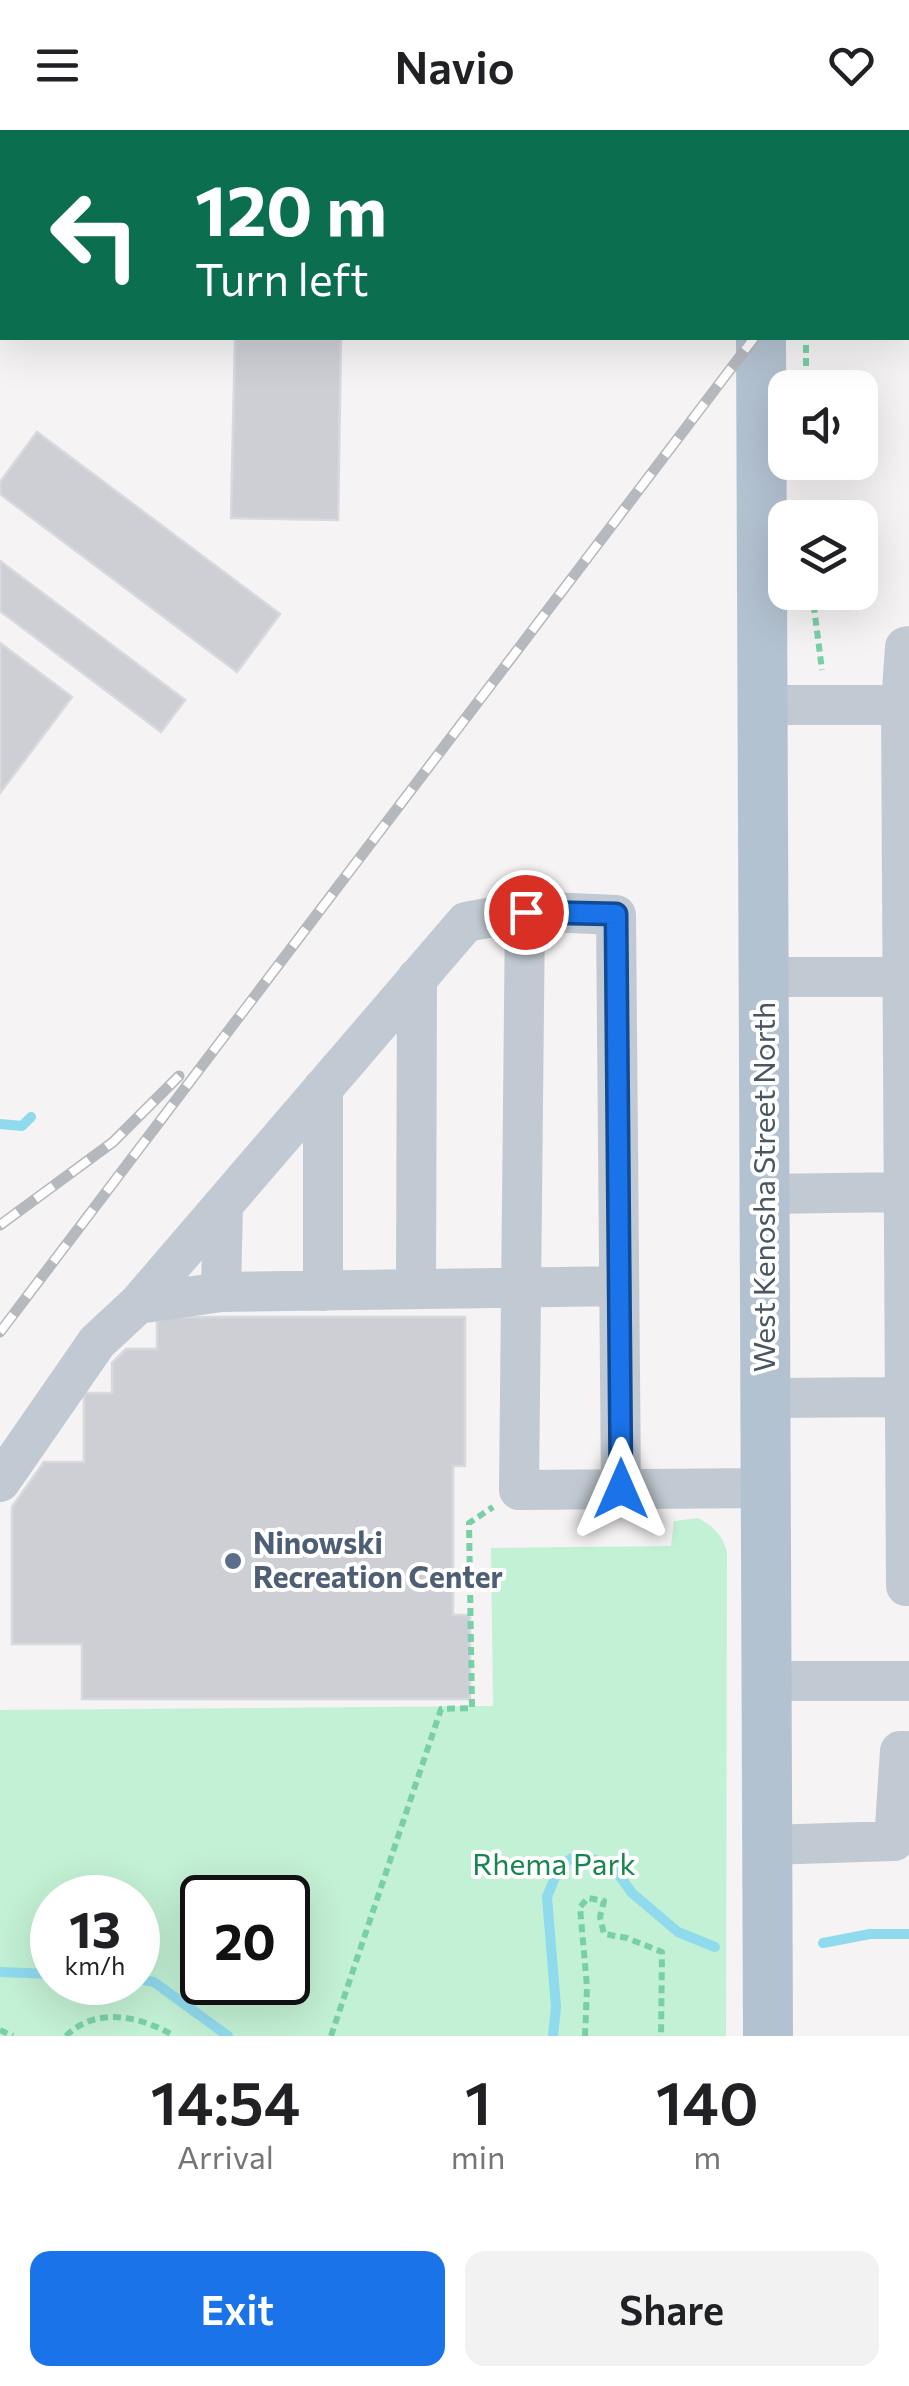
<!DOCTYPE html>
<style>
body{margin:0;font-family:Commissioner,sans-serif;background:#f2f2f2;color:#202124;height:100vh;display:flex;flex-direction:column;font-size:38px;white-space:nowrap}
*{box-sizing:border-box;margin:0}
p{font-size:32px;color:#757577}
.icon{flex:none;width:55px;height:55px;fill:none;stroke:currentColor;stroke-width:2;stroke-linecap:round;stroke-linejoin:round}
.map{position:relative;height:1906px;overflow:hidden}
.details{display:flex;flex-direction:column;background:#fff;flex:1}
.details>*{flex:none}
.banner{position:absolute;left:0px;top:0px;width:910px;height:210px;box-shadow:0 10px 40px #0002;background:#0b6e4f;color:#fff;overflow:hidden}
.controls{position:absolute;left:768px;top:240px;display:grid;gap:20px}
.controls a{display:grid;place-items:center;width:110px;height:110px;border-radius:20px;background:#fff;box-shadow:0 10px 40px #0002;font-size:50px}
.speed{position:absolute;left:30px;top:1745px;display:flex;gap:20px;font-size:50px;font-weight:700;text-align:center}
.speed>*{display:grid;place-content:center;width:130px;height:130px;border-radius:50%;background:#fff;box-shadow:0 10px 40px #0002;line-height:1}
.speed small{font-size:25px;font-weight:400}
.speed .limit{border:5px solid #111;border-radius:15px;background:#fff;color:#111}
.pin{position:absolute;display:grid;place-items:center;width:85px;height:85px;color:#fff;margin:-42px;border:5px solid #fff;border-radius:50%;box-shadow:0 2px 10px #0007}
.me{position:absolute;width:110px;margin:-55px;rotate:0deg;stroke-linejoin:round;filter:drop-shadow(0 0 8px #0008)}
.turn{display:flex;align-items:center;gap:35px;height:210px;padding:0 30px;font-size:45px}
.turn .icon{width:130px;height:130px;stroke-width:2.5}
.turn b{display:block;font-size:70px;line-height:85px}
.eta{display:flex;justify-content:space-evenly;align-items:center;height:170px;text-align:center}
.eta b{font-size:60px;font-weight:600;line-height:70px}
.primary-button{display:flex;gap:20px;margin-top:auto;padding:20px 30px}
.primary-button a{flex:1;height:115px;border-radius:20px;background:#1a73e8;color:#fff;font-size:40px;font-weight:600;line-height:115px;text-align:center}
.primary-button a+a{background:#f2f2f2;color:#202124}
header{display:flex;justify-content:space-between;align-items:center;height:130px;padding:0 30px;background:#fff;font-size:45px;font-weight:600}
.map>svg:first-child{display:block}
.green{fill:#c3f1d5;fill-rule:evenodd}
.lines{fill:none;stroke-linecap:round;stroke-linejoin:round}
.stream{stroke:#90daee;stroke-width:10}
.building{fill:#cdcfd5;stroke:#d7d9de;stroke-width:2.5}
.path{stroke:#7ad0a6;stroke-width:6;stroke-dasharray:8 5;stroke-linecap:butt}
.minor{stroke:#c1cad2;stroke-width:40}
.major{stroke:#b3c2d1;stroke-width:50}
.rail-casing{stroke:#b5b8bd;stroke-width:11}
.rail{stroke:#fff;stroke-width:8;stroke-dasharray:22;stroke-linecap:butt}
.route-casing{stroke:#114b97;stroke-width:25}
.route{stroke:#1a73e8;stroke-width:18}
.service-dot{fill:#5c6f8a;stroke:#fff;stroke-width:4}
.labels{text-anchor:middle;stroke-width:8;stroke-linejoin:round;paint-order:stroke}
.street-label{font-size:30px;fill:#4a5661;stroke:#fff}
.service-label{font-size:30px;font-weight:bold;fill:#4e5e75;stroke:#fff;text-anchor:start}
.park-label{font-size:30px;fill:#17864f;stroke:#fff}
</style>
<header><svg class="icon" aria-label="menu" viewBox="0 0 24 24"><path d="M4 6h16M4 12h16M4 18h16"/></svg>Navio<svg class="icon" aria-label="heart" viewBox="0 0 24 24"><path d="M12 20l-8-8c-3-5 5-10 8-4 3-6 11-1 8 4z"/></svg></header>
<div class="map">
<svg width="909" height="1906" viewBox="0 0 909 1906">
<rect width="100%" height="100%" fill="#f5f3f3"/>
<path class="green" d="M698,1388C714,1397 722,1404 727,1422L726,1906H0V1580L493,1576L491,1418L671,1416L674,1391ZM52,1768H138V1852H52ZM202,1768H288V1852H202Z"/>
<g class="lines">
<path class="stream" d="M0,994L22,996L31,987
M823,1813L870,1804H909
M0,1842L52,1844
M138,1849L154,1852L228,1906
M553,1906L556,1877L547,1767L560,1735L576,1726L595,1730L616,1741L632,1763L678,1802L715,1817"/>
</g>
<path class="building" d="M235,208H341L338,390L231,388Z
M37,302L280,484L237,542L0,364V352Z
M0,431L185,570L161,602L0,481Z
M0,513L72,567L0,663Z
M157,1187H465V1336H453V1485H470V1569H82V1514H12V1377L44,1332H84V1263H112V1233L126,1219H157Z"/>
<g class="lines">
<path class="path" d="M804,0V2
M806,236V208
M812,462L822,540
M0,1900L13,1906
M66,1906C96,1876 141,1886 174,1906
M331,1906L441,1579L472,1578L469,1393L493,1377
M585,1906L587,1857L580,1777L588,1768L604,1771L600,1787L604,1804L627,1808L662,1822L661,1906"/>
<path class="minor" d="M909,516L905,517L901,575L906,1456H909
M763,575H909
M525,781L519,1360L766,1358
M764,847H903
M323,958V1161
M765,1064L905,1062
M416,1159L417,848
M221,1162L223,1075L466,792L525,781L616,785L621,1359
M138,1174L223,1075
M765,1268L909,1267
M0,1352L97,1212L138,1174L221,1162L619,1156
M766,1551H909
M767,1715L894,1711L900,1621H909"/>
<path class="major" d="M759,0V2
M761,208L768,1906"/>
<g class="rail-casing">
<path id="rail" d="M908,6L909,4
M0,1095L113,1012L179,946
M0,1202L754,208"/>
</g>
<use href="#rail" class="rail"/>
</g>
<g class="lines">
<g class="route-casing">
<path id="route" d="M526,782L616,784L621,1359"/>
</g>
<use href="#route" class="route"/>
</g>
<circle class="service-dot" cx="233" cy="1431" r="10"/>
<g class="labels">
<g class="street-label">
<text transform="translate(765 1057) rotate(-90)" y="10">West Kenosha Street North</text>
</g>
<g class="service-label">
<text x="253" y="1424">Ninowski<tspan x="253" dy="34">Recreation Center</tspan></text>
</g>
<g class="park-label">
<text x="554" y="1745">Rhema Park</text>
</g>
</g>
</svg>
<div class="controls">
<a><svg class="icon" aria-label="sound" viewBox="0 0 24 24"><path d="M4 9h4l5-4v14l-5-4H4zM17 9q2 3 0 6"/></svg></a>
<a><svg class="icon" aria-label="layers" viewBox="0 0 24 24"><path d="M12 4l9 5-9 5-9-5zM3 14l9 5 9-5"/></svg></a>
</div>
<div class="speed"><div>13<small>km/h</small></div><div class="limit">20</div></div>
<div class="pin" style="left:526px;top:782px;background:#d93025"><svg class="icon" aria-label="arrive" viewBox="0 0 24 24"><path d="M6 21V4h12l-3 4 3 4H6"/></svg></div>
<svg class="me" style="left:621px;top:1359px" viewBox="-20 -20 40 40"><path d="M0-17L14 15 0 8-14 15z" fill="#1a73e8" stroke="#fff" stroke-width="4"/></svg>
<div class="banner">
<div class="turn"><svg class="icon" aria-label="left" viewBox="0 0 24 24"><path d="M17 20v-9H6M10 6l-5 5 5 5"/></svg><div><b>120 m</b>Turn left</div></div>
</div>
</div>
<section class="details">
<div class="eta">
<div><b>14:54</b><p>Arrival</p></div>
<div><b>1</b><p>min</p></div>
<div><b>140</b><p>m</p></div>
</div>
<div class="primary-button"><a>Exit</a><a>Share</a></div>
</section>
